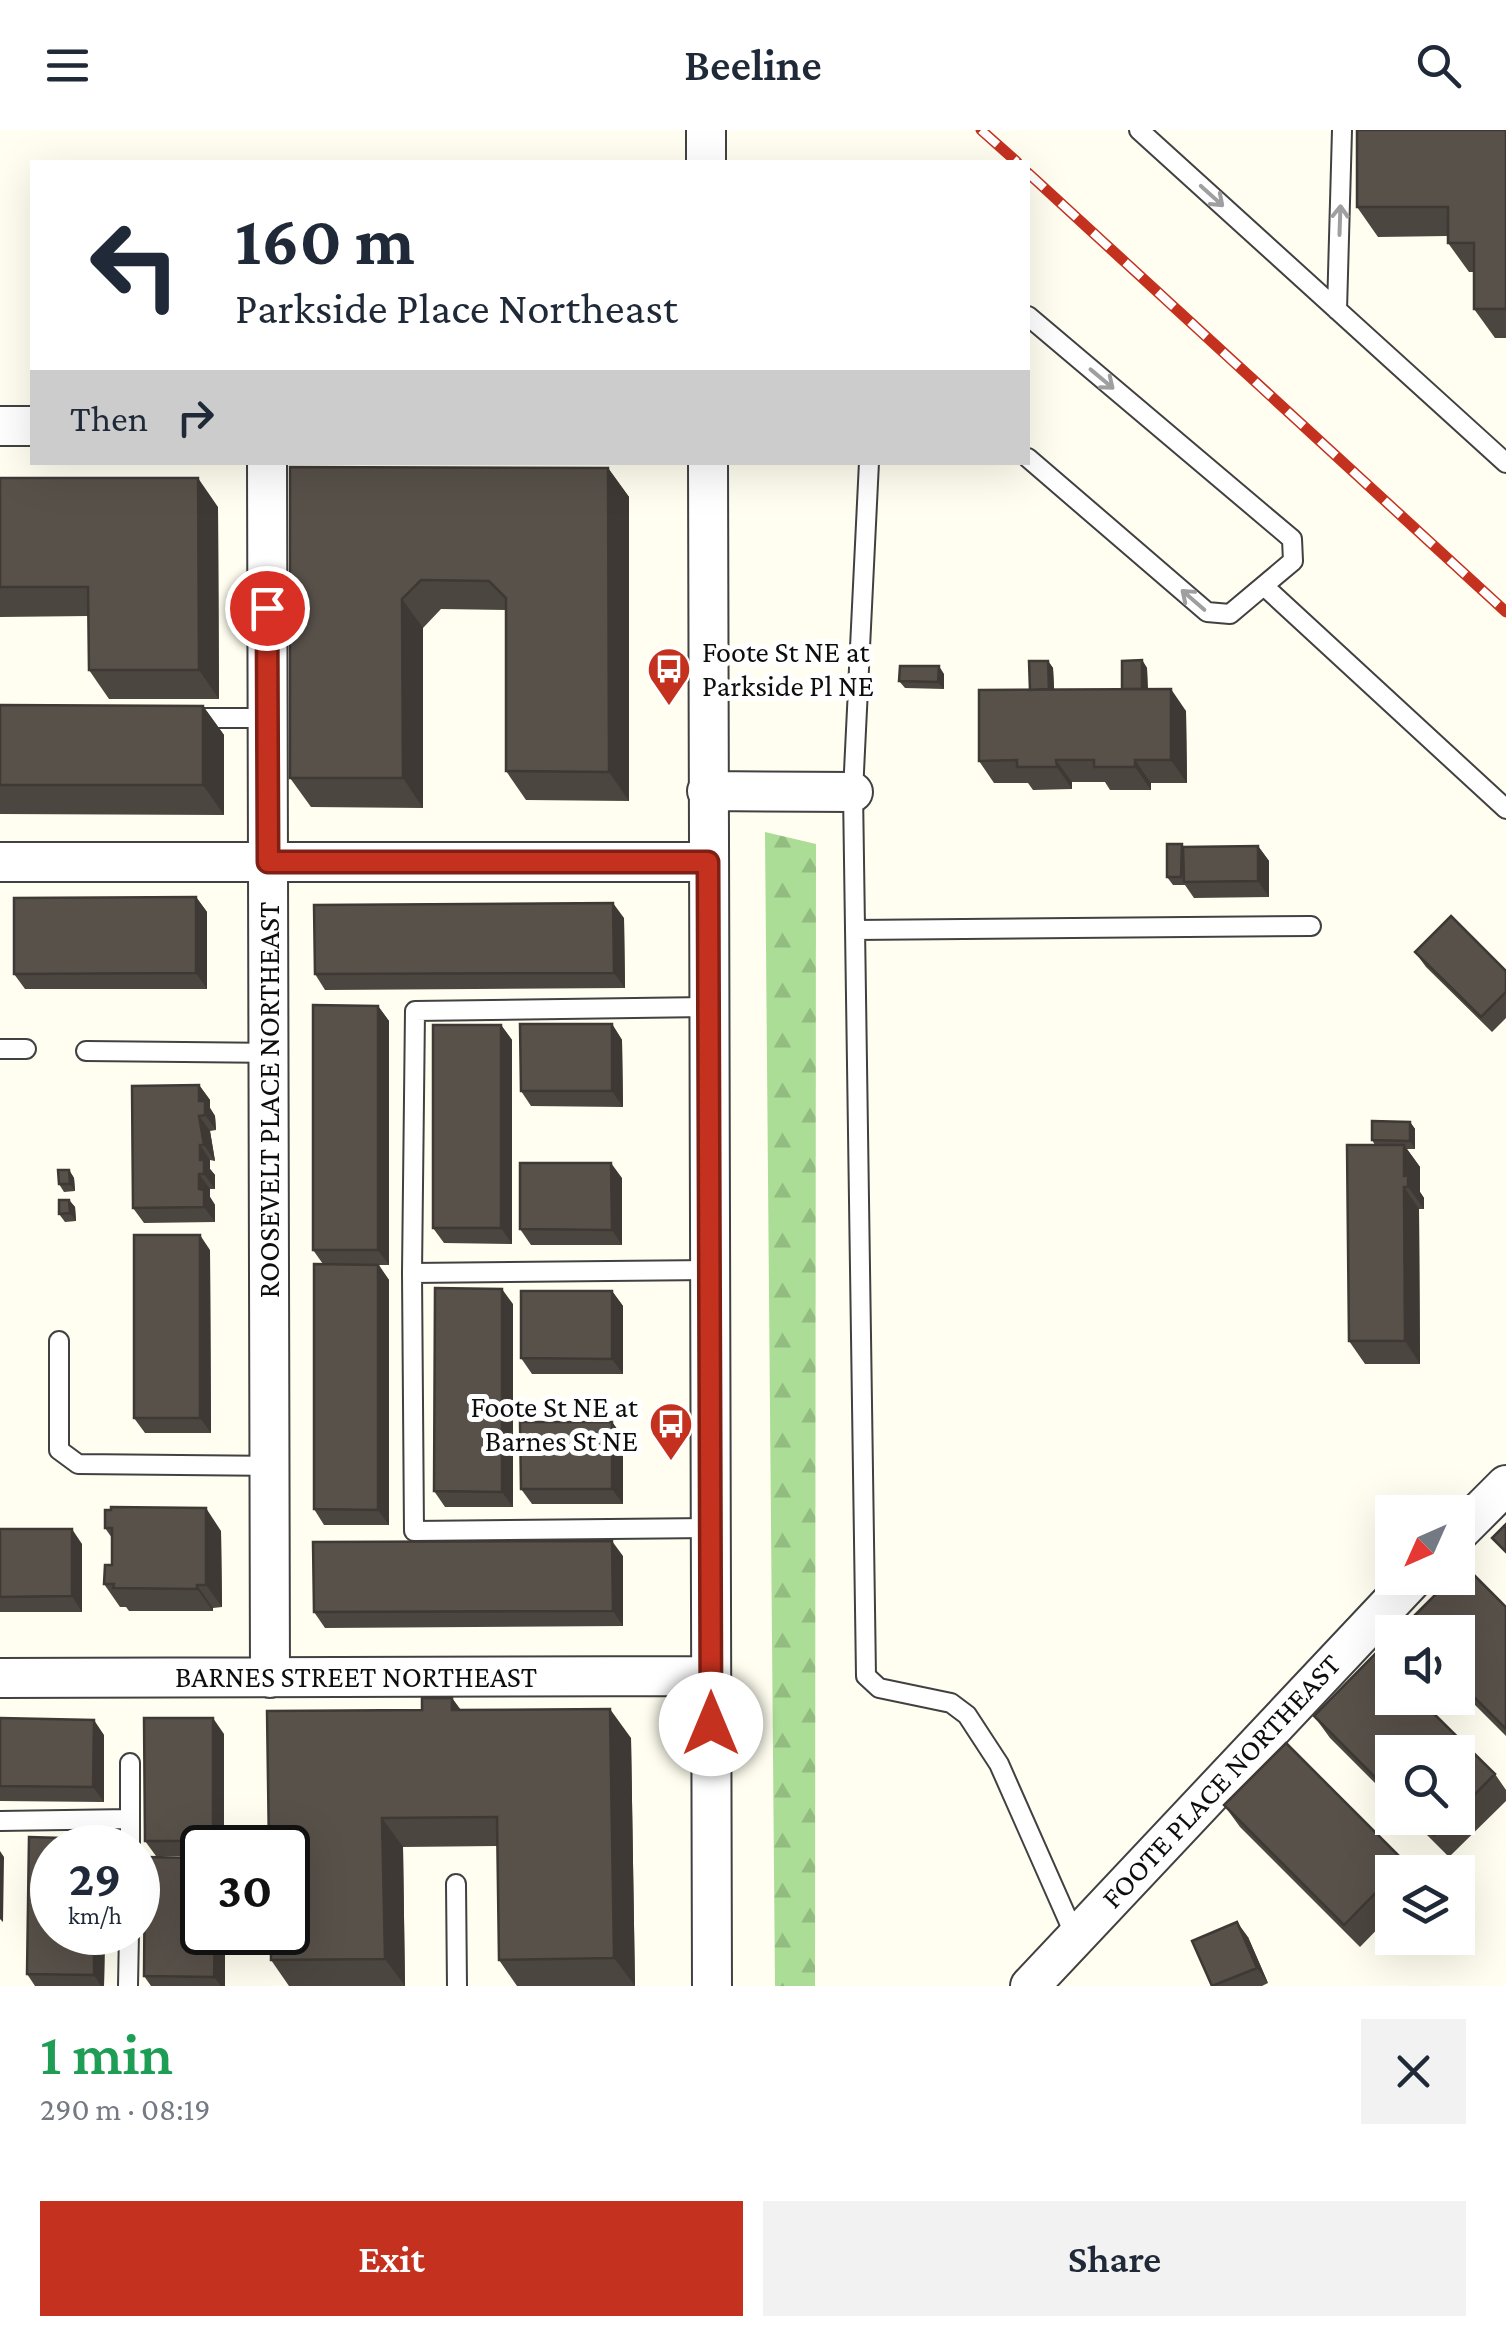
<!DOCTYPE html>
<meta charset="utf-8">
<style>
body{margin:0;font-family:"Crimson Pro",serif;background:#f2f2f3;color:#1f2937;height:100vh;display:flex;flex-direction:column;font-size:38px;white-space:nowrap}
*{box-sizing:border-box;margin:0}
p{font-size:32px;color:#747a83}
.icon{flex:none;width:55px;height:55px;fill:none;stroke:currentColor;stroke-width:2;stroke-linecap:round;stroke-linejoin:round}
.map{position:relative;height:1856px;overflow:hidden}
.sheet{display:flex;flex-direction:column;background:#fff;flex:1}
.sheet>*{flex:none}
.banner{position:absolute;left:30px;top:30px;width:1000px;height:305px;border-radius:0px;box-shadow:0 10px 40px #0002;background:#fff;color:#1f2937;overflow:hidden}
.needle{width:65px;rotate:225deg}
.controls{position:absolute;left:1375px;top:1365px;display:grid;gap:20px}
.controls a{display:grid;place-items:center;width:100px;height:100px;border-radius:0px;background:#fff;box-shadow:0 10px 40px #0002;font-size:50px}
.speed{position:absolute;left:30px;top:1695px;display:flex;gap:20px;font-size:50px;font-weight:700;text-align:center}
.speed>*{display:grid;place-content:center;width:130px;height:130px;border-radius:50%;background:#fff;box-shadow:0 10px 40px #0002;line-height:1}
.speed small{font-size:25px;font-weight:400}
.speed .limit{border:5px solid #111;border-radius:15px;background:#fff;color:#111}
.pin{position:absolute;display:grid;place-items:center;width:85px;height:85px;color:#fff;margin:-42px;border:5px solid #fff;border-radius:50%;box-shadow:0 2px 10px #0007}
.me{position:absolute;width:110px;margin:-55px;rotate:0deg;stroke-linejoin:round;filter:drop-shadow(0 0 8px #0008)}
.turn{display:flex;align-items:center;gap:35px;height:210px;padding:0 40px;font-size:45px}
.turn .icon{width:130px;height:130px;stroke-width:2.5}
.turn b{display:block;font-size:70px;line-height:85px}
.then{display:flex;align-items:center;height:95px;padding:0 40px;background:#0003;gap:20px;font-size:38px}
.round{display:grid;place-items:center;flex:none;width:105px;height:105px;border-radius:0px;background:#f2f2f3}
.overview{display:flex;align-items:center;justify-content:space-between;height:170px;padding:0 40px}
h1{font-size:60px;font-weight:600;line-height:75px;color:#1e9e55}
.button{display:flex;gap:20px;margin-top:auto;padding:20px 40px}
.button a{flex:1;height:115px;border-radius:0px;background:#c5311f;color:#fff;font-size:40px;font-weight:600;line-height:115px;text-align:center}
.button a+a{background:#f2f2f3;color:#1f2937}
header{display:flex;justify-content:space-between;align-items:center;height:130px;padding:0 40px;background:#fff;font-size:45px;font-weight:600}
.map>svg:first-child{display:block}
.forest{fill:url(#forest-firs)}
.lines{fill:none;stroke-linecap:round;stroke-linejoin:round}
.lane-casing{stroke:#414141;stroke-width:22}
.street-casing{stroke:#414141;stroke-width:42}
.lane{stroke:#fff;stroke-width:18}
.street{stroke:#fff;stroke-width:38}
.rail-casing{stroke:#c5311f;stroke-width:11}
.rail{stroke:#fff;stroke-width:8;stroke-dasharray:22;stroke-linecap:butt}
.wall{fill:#4c4640}
.shaded-wall{fill:#3e3934}
.building{fill:#58514a;stroke:#3e3934;stroke-width:2.5}
.oneway{stroke:#9f9f9f}
.route-casing{stroke:#802014;stroke-width:25}
.route{stroke:#c5311f;stroke-width:18}
.labels{text-anchor:middle;stroke-width:10;stroke-linejoin:round;paint-order:stroke}
.poi-label{font-size:30px;fill:#0e0e0e;stroke:#fff;text-anchor:start}
.street-label{font-size:30px;fill:#0e0e0e;stroke:#fff}
</style>
<header><svg class="icon" aria-label="menu" viewBox="0 0 24 24"><path d="M4 6h16M4 12h16M4 18h16"/></svg>Beeline<svg class="icon" aria-label="search" viewBox="0 0 24 24"><circle cx="10" cy="10" r="6"/><path d="M15 15l6 6"/></svg></header>
<div class="map">
<svg width="1506" height="1856" viewBox="0 0 1506 1856">
<defs>
<pattern id="forest-firs" width="22" height="20" patternUnits="userSpaceOnUse" patternTransform="scale(2.5)"><rect width="22" height="20" fill="#abdd96"/><path d="M5 1l3.5 6h-7zM16 11l3.5 6h-7z" fill="#92bc80"/></pattern>
</defs>
<rect width="100%" height="100%" fill="#fffef0"/>
<path class="forest" d="M765,702L816,714L815,1856H775Z"/>
<g class="lines">
<g class="lane-casing">
<path id="lane" d="M1139,0L1506,333
M1337,180L1342,0
M1028,186L1292,409L1293,431L1230,484L1207,482L1028,328
M869,332L853,662L866,1546L879,1558L951,1573L967,1585L999,1634L1076,1808
M1264,456L1506,679
M188,588H268
M855,800L1311,796
M707,877L415,881L412,1143L709,1140
M0,919H26
M86,921L269,923
M412,1143L414,1401L710,1398
M59,1211V1320L78,1334L270,1336
M0,1691L130,1689
M130,1718V1633
M456,1754L457,1856
M128,1856L129,1802"/>
</g>
<g class="street-casing">
<path id="street" d="M706,0V32
M0,296H32
M267,332L270,1548
M708,332L712,1856
M707,661L853,662
M0,732H708
M1458,1403L1506,1355
M0,1548L711,1546
M1030,1856L1414,1448"/>
</g>
<use href="#lane" class="lane"/>
<use href="#street" class="street"/>
<g class="rail-casing">
<path id="rail" d="M981,0L1017,32
M1028,43L1506,482"/>
</g>
<use href="#rail" class="rail"/>
</g>
<path class="wall" d="M1506,0V208H1495L1474,179V142H1469L1448,113V106L1378,107L1357,77Z
M290,337L608,338L629,367V671L526,670L506,641V480L441,479L423,498V678L311,677L290,648Z
M0,348L218,377L219,569H109L89,540V486L0,487Z
M1142,530L1147,538L1148,559L1186,581L1187,653H1151V660H1110L1105,652H1072V659L1033,660L1028,653H994L979,631L1030,560L1048,531L1053,538L1054,559H1122Z
M944,544V559L905,558L899,551Z
M0,575L203,576L224,605V685L0,684Z
M1182,714L1184,717L1258,716L1269,731V767L1194,768L1185,755H1173L1167,747Z
M196,767L207,782V859H25L14,844Z
M624,788L625,858L325,860L315,844Z
M1415,822L1506,841V888L1492,902L1426,837Z
M378,876L389,891V1135H379L389,1150V1395H324L314,1379L323,1134L313,1120Z
M612,894L622,910L623,977L531,976L521,961Z
M501,895L512,910V1114L444,1113L433,1098Z
M199,955L210,970V978L215,986L216,1000L210,1001L215,1031L210,1030V1039L215,1045V1059H210V1067L215,1075V1092L144,1093L133,1078Z
M1410,992L1415,999V1019H1407L1420,1037V1062L1424,1068V1079H1419L1420,1234H1365L1349,1211L1375,1015L1372,1010Z
M69,1040L74,1048L75,1061L64,1062L59,1054Z
M622,1048V1115H531L520,1099Z
M69,1070L75,1077L76,1091L65,1092L59,1084Z
M210,1120L211,1303H145L134,1288Z
M612,1161L623,1176V1244H532L521,1228Z
M513,1174V1377H445L434,1361Z
M612,1292L623,1307V1374H532L521,1359Z
M105,1398L221,1401L222,1477L213,1478V1481H129L126,1477H120L104,1454L112,1435V1408Z
M0,1399L82,1414V1482H0Z
M623,1426V1496L325,1498L314,1482Z
M1506,1477V1606L1458,1558V1502H1407L1403,1497Z
M1375,1524L1392,1542V1568H1418L1495,1644L1506,1660V1671L1449,1727L1410,1688H1458V1622H1392V1670L1330,1608L1314,1586Z
M452,1568L461,1580L631,1608L635,1856H517L499,1830L497,1716L403,1717L405,1856H289L271,1830L422,1580Z
M0,1588L104,1605V1672L0,1671Z
M224,1604V1718H202V1726H156L145,1711Z
M1224,1675L1406,1733L1412,1742H1392V1784L1360,1817L1240,1697Z
M202,1728L225,1856H151L144,1846Z
M52,1802H105L104,1856H35L27,1844Z
M1248,1807L1268,1853L1262,1856H1212Z"/>
<path class="shaded-wall" d="M608,338L629,367V671L609,642Z
M198,348L218,377L219,569L199,540Z
M402,469L423,498V678L403,648Z
M1142,530L1147,538L1148,575L1142,567Z
M1048,531L1053,538L1055,575L1049,567Z
M939,536L944,544V559L938,552Z
M1171,559L1186,581L1187,653L1171,630Z
M203,576L224,605V685L203,655Z
M1056,630L1072,652V659L1057,637Z
M1135,630L1151,653V660L1135,637Z
M1258,716L1269,731V767L1258,751Z
M196,767L207,782V859L196,843Z
M613,773L624,788L625,858L614,843Z
M378,876L389,891V1135L378,1120Z
M612,894L622,910L623,977L612,961Z
M501,895L512,910V1114L501,1098Z
M199,955L210,970V978L215,986L216,1000L205,985L199,971Z
M199,986L210,1001L215,1031L204,1015Z
M1410,992L1415,999V1019L1410,1011Z
M200,1015L210,1030V1039L215,1045V1059L204,1044L200,1030Z
M1404,1015L1420,1037V1062L1424,1068V1079L1408,1057L1404,1046Z
M611,1033L622,1048V1115L612,1100Z
M69,1040L74,1048L75,1061L70,1054Z
M199,1044L210,1059V1067L215,1075V1092L204,1077L199,1059Z
M1404,1057L1419,1079L1420,1234L1405,1211Z
M69,1070L75,1077L76,1091L70,1083Z
M200,1105L210,1120L211,1303L200,1288Z
M378,1135L389,1150V1395L378,1380Z
M502,1159L513,1174V1377L502,1362Z
M612,1161L623,1176V1244L612,1229Z
M612,1292L623,1307V1374L612,1359Z
M206,1378L221,1401L222,1477L206,1455Z
M72,1399L82,1414V1482L72,1466Z
M612,1411L623,1426V1496L613,1481Z
M197,1455L213,1478V1481L197,1459Z
M452,1568L472,1597L452,1580Z
M610,1579L631,1608L635,1856L614,1828Z
M213,1588L224,1604V1718H218L213,1711Z
M94,1590L104,1605V1672L93,1657Z
M382,1688L403,1717L405,1856L385,1829Z
M0,1721L4,1727L3,1792L0,1789Z
M1237,1792L1248,1807L1268,1853L1257,1838Z
M94,1802H105L104,1856H101L94,1845Z
M215,1802H225V1856H221L214,1847Z"/>
<path class="building" d="M1357,0H1506V179H1474V113H1448V77H1357Z
M290,337L608,338L609,642L506,641V468L489,451L421,450L402,469L403,648H290Z
M0,348H198L199,540H89L88,457H0Z
M1142,530V559H1122V531Z
M1029,531H1048L1049,559L1030,560Z
M900,536H939L938,552L899,551Z
M1171,559V630H1135V637H1094V630H1056L1057,637H1017V630L979,631V560Z
M0,575L203,576V655H0Z
M1167,714H1182L1181,747H1167Z
M1258,716V751L1184,752L1183,717Z
M196,767V843L14,844V768Z
M613,773L614,843L315,844L314,775Z
M1451,786L1506,841V862L1481,887L1415,822Z
M313,875L378,876V1120H313Z
M520,894H612V961H521Z
M433,895H501V1098H433Z
M199,955V971H205V985L199,986L204,1015H200V1030H204V1044H199V1059L204,1060V1077L133,1078L132,956Z
M1372,991L1410,992V1011L1372,1010Z
M1347,1015H1404V1046L1408,1045V1057H1404L1405,1211H1349Z
M520,1033H611L612,1100L520,1099Z
M58,1040H69L70,1054H59Z
M59,1070H69L70,1083L59,1084Z
M134,1105H200V1288H134Z
M314,1134L378,1135V1380L314,1379Z
M435,1158L502,1159V1362L434,1361Z
M521,1161H612V1229L521,1228Z
M520,1292H612V1359H521Z
M111,1377L206,1378V1455H197V1459L113,1458L114,1454H104L105,1435H112V1398H105V1380H111Z
M1506,1394V1422L1492,1408Z
M0,1399H72V1466L0,1467Z
M612,1411L613,1481L314,1482L313,1412Z
M1464,1435L1506,1477V1599L1458,1551V1502H1409L1403,1497L1452,1448H1458V1442Z
M1375,1524L1392,1542V1568H1418L1495,1644L1458,1681V1622H1392V1664L1314,1586Z
M422,1568H452V1580L610,1579L614,1828L499,1830L497,1687L382,1688L385,1829L271,1830V1802H288V1718H269L267,1581L422,1580Z
M0,1588L94,1590L93,1657L0,1656Z
M144,1588H213V1711H145Z
M1286,1613L1406,1733L1396,1742H1392V1746L1344,1795L1224,1675Z
M1416,1688H1451L1434,1705Z
M29,1707L96,1709V1718H52V1802H94V1845L27,1844Z
M145,1727L202,1728V1802H215L214,1847L144,1846Z
M1237,1792L1257,1838L1212,1856L1192,1811Z"/>
<defs><path id="oneway-shaft" d="M-6 0H5M1.5-3L5.5 0L1.5 3" fill="none" stroke-width="1.6" stroke-linecap="round" stroke-linejoin="round" transform="scale(2.5)"/></defs>
<g class="oneway">
<use href="#oneway-shaft" transform="translate(1212 66) rotate(42)"/>
<use href="#oneway-shaft" transform="translate(1340 90) rotate(-88)"/>
<use href="#oneway-shaft" transform="translate(1102 249) rotate(40)"/>
<use href="#oneway-shaft" transform="translate(1193 470) rotate(-139)"/>
</g>
<g class="lines">
<g class="route-casing">
<path id="route" d="M267,478L268,732H708L711,1594"/>
</g>
<use href="#route" class="route"/>
</g>
<defs>
<g id="bus-pin" transform="scale(2.25)"><path d="M0 17L-7.5 6A9.5 9.5 0 1 1 7.5 6Z" fill="#c5311f" stroke="#fff"/><path d="M-5-6H5V4H4V6H2V4H-2V6H-4V4H-5ZM-3.5-4V0h7V-4ZM-3.5 1.2v1.5H-2V1.2ZM2 1.2v1.5H3.5V1.2Z" fill="#fff"/></g>
</defs>
<g fill-rule="evenodd">
<use href="#bus-pin" x="669" y="539"/>
<use href="#bus-pin" x="671" y="1294"/>
</g>
<g class="labels">
<g class="poi-label">
<text x="702" y="532">Foote St NE at<tspan x="702" dy="34">Parkside Pl NE</tspan></text>
<text x="638" y="1287" text-anchor="end">Foote St NE at<tspan x="638" dy="34">Barnes St NE</tspan></text>
</g>
<g class="street-label">
<text transform="translate(269 970) rotate(-90)" y="10">ROOSEVELT PLACE NORTHEAST</text>
<text x="356" y="1557">BARNES STREET NORTHEAST</text>
<text transform="translate(1221 1651) rotate(-47)" y="10">FOOTE PLACE NORTHEAST</text>
</g>
</g>
</svg>
<div class="controls">
<a><svg class="needle" viewBox="-14 -14 28 28"><path d="M0-13l5 13h-10z" fill="#e53935"/><path d="M0 13l5-13h-10z" fill="#747a83"/></svg></a>
<a><svg class="icon" aria-label="sound" viewBox="0 0 24 24"><path d="M4 9h4l5-4v14l-5-4H4zM17 9q2 3 0 6"/></svg></a>
<a><svg class="icon" aria-label="search" viewBox="0 0 24 24"><circle cx="10" cy="10" r="6"/><path d="M15 15l6 6"/></svg></a>
<a><svg class="icon" aria-label="layers" viewBox="0 0 24 24"><path d="M12 4l9 5-9 5-9-5zM3 14l9 5 9-5"/></svg></a>
</div>
<div class="speed"><div>29<small>km/h</small></div><div class="limit">30</div></div>
<div class="pin" style="left:267px;top:478px;background:#d93025"><svg class="icon" aria-label="arrive" viewBox="0 0 24 24"><path d="M6 21V4h12l-3 4 3 4H6"/></svg></div>
<svg class="me" style="left:711px;top:1594px" viewBox="-20 -20 40 40"><circle r="19" fill="#fff"/><path d="M0-13L10 11 0 6-10 11z" fill="#c5311f"/></svg>
<div class="banner">
<div class="turn"><svg class="icon" aria-label="left" viewBox="0 0 24 24"><path d="M17 20v-9H6M10 6l-5 5 5 5"/></svg><div><b>160 m</b>Parkside Place Northeast</div></div>
<div class="then">Then<svg class="icon" aria-label="right" viewBox="0 0 24 24"><path d="M7 20v-9h11M14 6l5 5-5 5"/></svg></div>
</div>
</div>
<section class="sheet">
<div class="overview"><div><h1>1 min</h1><p>290 m · 08:19</p></div><a class="round"><svg class="icon" aria-label="close" viewBox="0 0 24 24"><path d="M6 6l12 12M18 6L6 18"/></svg></a></div>
<div class="button"><a>Exit</a><a>Share</a></div>
</section>
